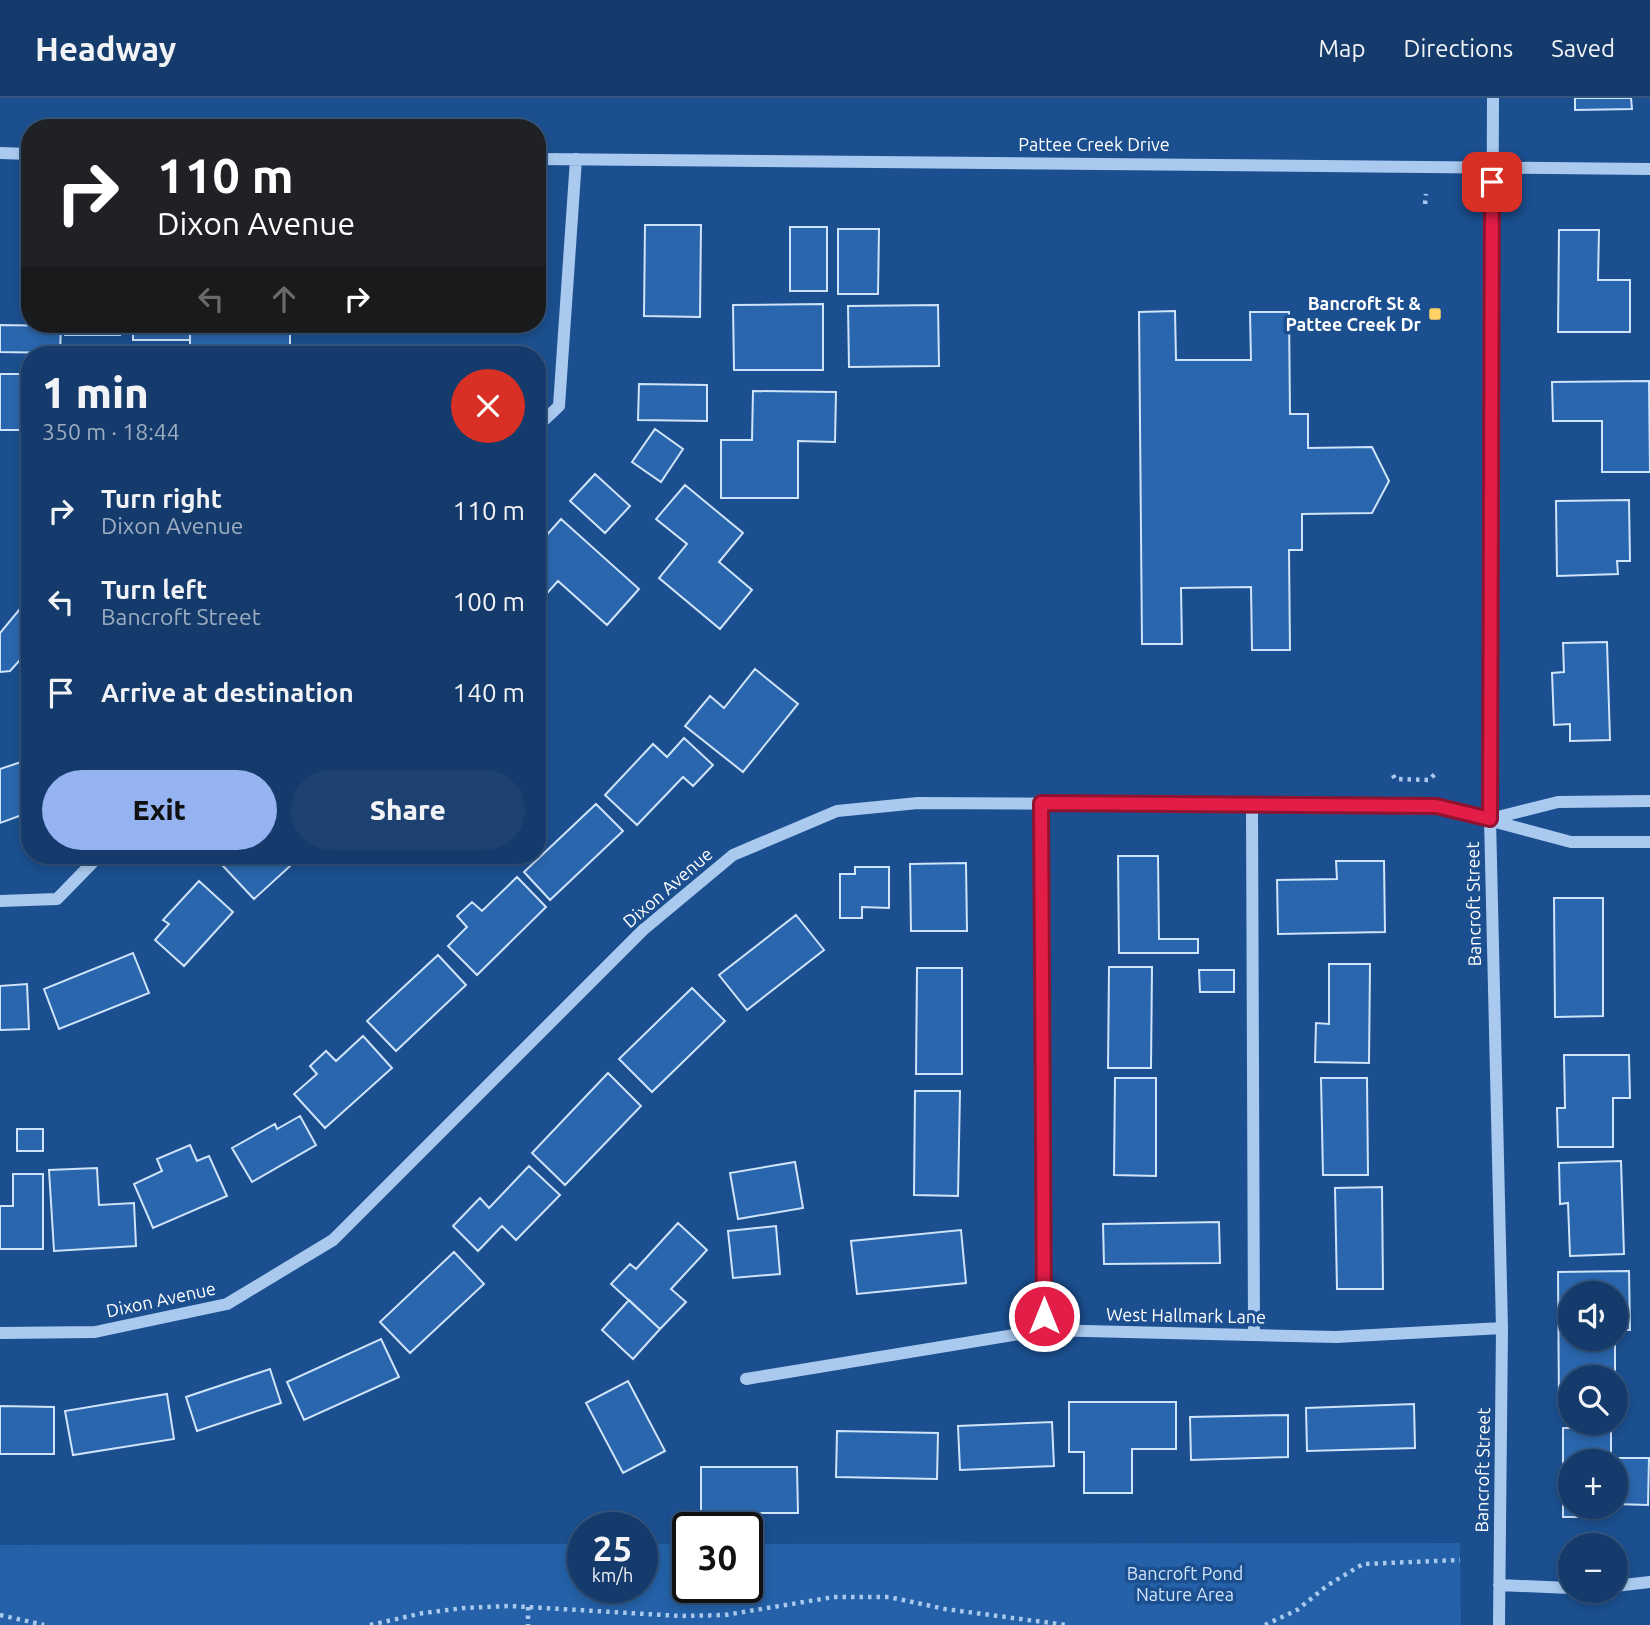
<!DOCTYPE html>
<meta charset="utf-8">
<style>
body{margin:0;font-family:Ubuntu,sans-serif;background:#1d4271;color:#f1f3f6;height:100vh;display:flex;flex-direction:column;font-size:26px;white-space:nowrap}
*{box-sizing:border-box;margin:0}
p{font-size:23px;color:#9dadc1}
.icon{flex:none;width:38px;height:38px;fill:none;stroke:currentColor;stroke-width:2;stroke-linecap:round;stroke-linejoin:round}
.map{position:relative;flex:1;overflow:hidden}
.side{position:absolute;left:21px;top:248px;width:525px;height:518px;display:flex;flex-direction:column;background:#143b6b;border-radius:28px;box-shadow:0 4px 10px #0003,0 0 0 2px #33557e}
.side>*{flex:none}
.hud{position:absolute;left:21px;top:21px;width:525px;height:214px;border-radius:28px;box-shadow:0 4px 10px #0003,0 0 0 2px #33557e;background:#202124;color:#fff;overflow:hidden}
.buttons{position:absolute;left:1558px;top:1183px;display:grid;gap:14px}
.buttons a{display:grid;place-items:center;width:70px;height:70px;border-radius:50%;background:#143b6b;box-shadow:0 4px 10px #0003,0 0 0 2px #33557e;font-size:35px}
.speed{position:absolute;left:567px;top:1414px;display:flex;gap:14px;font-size:35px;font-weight:700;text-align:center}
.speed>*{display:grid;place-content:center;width:91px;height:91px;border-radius:50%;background:#143b6b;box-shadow:0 4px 10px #0003,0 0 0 2px #33557e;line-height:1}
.speed small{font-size:18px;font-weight:400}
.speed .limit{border:4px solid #111;border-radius:10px;background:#fff;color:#111}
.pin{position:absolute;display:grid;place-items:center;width:60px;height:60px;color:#fff;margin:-30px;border-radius:14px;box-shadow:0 4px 10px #0006}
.me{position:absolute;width:77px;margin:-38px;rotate:0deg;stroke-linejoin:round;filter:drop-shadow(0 0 5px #0008)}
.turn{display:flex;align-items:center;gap:24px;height:147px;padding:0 21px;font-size:32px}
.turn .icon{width:91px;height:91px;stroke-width:2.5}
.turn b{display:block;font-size:49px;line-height:60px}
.lanes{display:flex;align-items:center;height:66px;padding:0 21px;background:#0003;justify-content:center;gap:35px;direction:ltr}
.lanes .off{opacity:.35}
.round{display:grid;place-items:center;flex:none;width:74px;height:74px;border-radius:37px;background:#1d4271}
.headline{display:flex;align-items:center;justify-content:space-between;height:119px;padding:0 21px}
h1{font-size:42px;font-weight:800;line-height:52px}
.primary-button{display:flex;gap:14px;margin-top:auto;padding:14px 21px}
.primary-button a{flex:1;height:80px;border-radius:42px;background:#95b2f1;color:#111;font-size:28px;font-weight:800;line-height:80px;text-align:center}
.primary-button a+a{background:#1d4271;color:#f1f3f6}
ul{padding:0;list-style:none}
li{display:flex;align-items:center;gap:21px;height:91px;padding:0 21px}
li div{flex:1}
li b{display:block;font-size:26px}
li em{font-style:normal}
header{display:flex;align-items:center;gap:42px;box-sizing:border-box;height:98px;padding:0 35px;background:#143b6b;border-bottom:2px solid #33557e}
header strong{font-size:33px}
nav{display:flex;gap:38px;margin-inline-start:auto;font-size:24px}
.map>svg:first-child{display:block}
.green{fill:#2461a8}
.building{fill:#2a66ad;stroke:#cfe3fa;stroke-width:2}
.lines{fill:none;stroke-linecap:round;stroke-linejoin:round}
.path{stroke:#a9c9ee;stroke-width:4.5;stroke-dasharray:3.5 5;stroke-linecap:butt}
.minor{stroke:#a9c9ee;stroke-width:12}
.route-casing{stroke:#92132f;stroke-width:18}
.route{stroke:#e11d48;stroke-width:12}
.poi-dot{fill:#ffd166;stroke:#1b4f8f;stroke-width:2.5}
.labels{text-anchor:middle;stroke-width:7;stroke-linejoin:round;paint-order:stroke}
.street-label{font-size:18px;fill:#fff;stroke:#1b4f8f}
.poi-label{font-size:18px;font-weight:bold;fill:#fff;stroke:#1b4f8f;text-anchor:end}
.park-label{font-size:18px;fill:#cfe3fa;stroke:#1b4f8f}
</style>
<header>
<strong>Headway</strong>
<nav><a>Map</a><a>Directions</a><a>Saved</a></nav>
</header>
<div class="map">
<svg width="1650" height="1527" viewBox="0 0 1650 1527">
<rect width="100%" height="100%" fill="#1b4f8f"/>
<path class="green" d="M1460,1445L1461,1527H0V1447L583,1446V1489H642V1446H688V1489H747V1446Z"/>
<path class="building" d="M1575,0H1631L1632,11L1575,12Z
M645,127H701L700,219L644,218Z
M790,129H827V193H790Z
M838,131H879L878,196H838Z
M1559,132H1599L1598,182H1630V234H1558Z
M823,206V272H734L733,207Z
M938,207L939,268L849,269L848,208Z
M1175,213L1176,262H1251L1250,214H1289L1290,316H1308V350L1372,349L1389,383L1372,415L1302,416V452H1289L1290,552H1252L1251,489L1181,490L1182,546H1142L1139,214Z
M65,226H120V237H65Z
M133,226H190V242H133Z
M298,226H356L357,235H297Z
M0,227L61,228L60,255L0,254Z
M290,229V254L190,256V231Z
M447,248L461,257H440Z
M0,276H30V332H0Z
M1649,283L1650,374H1602V323H1553L1552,284Z
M639,286L707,287V323L638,322Z
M753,293L836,294L835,344L798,343V400H721V342H752Z
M655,331L683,351L661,384L632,364Z
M595,376L630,408L605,435L570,403Z
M685,387L743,435L719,464L752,492L720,531L659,480L687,446L656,421Z
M1629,402L1630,463H1617L1618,476L1557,478L1556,403Z
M561,421L639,491L607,527L558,483L541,502L537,498V448Z
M24,506L30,511V551L10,573L0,574V535Z
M1607,544L1610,642L1570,643V626L1554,627L1552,575L1564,574L1563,545Z
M755,571L798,606L743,674L685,628L710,598L724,610Z
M684,640L713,667L693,688L683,679L637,727L605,697L653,646L667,659Z
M30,661V714L0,725V671Z
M596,706L623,733L550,802L524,774Z
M234,758H301L254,801L223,768Z
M1118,758H1158L1159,841H1198V855H1119Z
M1336,763H1384L1385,834L1278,836L1277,782L1337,781Z
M966,765L967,833H911L910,766Z
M855,769H889V810L862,809V820H840V776H855Z
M517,779L546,809L477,877L448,848L467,829L457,818L472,804L482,813Z
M199,783L233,814L184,868L155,842L169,826L163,822Z
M1554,800H1603V918L1555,919Z
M796,817L824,852L747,912L719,877Z
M133,855L149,895L59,931L44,891Z
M438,857L466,887L396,953L367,923Z
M1329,866H1370L1369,965L1315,964L1316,925L1329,926Z
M1109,869H1152L1151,970H1108Z
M917,870H962V976H916Z
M1199,872H1234V894H1200Z
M27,886L29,931L0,932V888Z
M692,890L725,923L652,994L619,961Z
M363,938L392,970L325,1030L294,996L317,976L310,968L326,953L336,963Z
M1564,957H1629L1630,1000H1613V1049H1558L1557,1010H1565Z
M608,975L641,1008L565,1087L532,1055Z
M1115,980H1156V1078L1114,1077Z
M1321,980H1367L1368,1077H1323Z
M915,993H960L958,1098L914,1097Z
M300,1018L316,1047L252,1084L232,1050L275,1026L277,1031Z
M17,1031H43V1053H17Z
M190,1047L197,1063L209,1058L227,1098L153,1130L134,1086L162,1073L157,1061Z
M1621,1063L1624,1156L1570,1158L1568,1105L1560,1106L1559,1065Z
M795,1064L803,1110L738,1121L730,1075Z
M529,1068L560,1097L516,1142L502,1128L478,1153L453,1128L480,1100L489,1110Z
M97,1070L99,1107L134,1105L136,1148L54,1153L49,1072Z
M13,1076H43V1151H0V1108H13Z
M1382,1089L1383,1191H1337L1335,1090Z
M1219,1124L1220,1165L1104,1166L1103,1126Z
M678,1125L707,1152L671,1191L686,1204L660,1231L611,1186L630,1166L636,1171Z
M776,1128L780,1176L733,1180L728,1133Z
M961,1132L966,1185L857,1196L851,1143Z
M454,1154L484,1186L410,1255L380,1224Z
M1629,1173L1630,1232H1615V1195H1570V1241H1615V1279H1570V1309H1559L1558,1174Z
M629,1202L660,1231L633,1261L602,1232Z
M381,1241L399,1279L304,1322L287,1284Z
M270,1271L281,1305L197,1333L186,1299Z
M628,1283L665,1353L623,1375L586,1305Z
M167,1296L174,1341L73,1357L65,1313Z
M1069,1304H1176V1351H1132V1395H1084V1354H1069Z
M1414,1306L1415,1350L1307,1353L1306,1310Z
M0,1308L54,1309V1356H0Z
M1288,1317V1359L1191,1362L1190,1319Z
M1052,1324L1054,1368L960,1372L958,1328Z
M1563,1330H1611V1360H1649L1648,1407L1615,1406V1363H1570V1409H1606V1419H1563Z
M837,1333L938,1335L937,1381L836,1379Z
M701,1369H797L798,1415H701Z"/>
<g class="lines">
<path class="path" d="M1425,106L1426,96
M1393,677L1395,681L1429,682L1435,676
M528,1509V1527
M0,1517L44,1527
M370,1527L423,1515L464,1510L510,1508L680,1518L725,1517L834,1499H889L945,1511L1066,1527
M1265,1527L1297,1512L1328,1487L1363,1466L1460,1462"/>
<path class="minor" d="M1493,0L1490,721L1502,1230L1499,1527
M0,55L30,56
M537,61L1650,71
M537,329L559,308L576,61
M1041,705L1044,1232
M1252,709L1254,1237
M1490,721L1558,704L1650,703
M0,803L57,801L99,758
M0,1235L95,1234L227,1206L333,1142L643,832L733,757L837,713L918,705L1436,708L1571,744H1650
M746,1281L1044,1232L1336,1239L1502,1230
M1499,1487L1570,1490
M1615,1488L1650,1484"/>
</g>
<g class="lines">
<g class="route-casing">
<path id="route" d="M1044,1218L1041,705L1436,708L1490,721L1492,84"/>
</g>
<use href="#route" class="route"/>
</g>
<rect class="poi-dot" x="1428" y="209" width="14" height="14" rx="3.5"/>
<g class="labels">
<g class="street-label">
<text x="1094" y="53">Pattee Creek Drive</text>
<text transform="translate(668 790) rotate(-41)" y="6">Dixon Avenue</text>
<text transform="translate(1474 806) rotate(-91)" y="6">Bancroft Street</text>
<text transform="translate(161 1202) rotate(-12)" y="6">Dixon Avenue</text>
<text transform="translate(1186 1218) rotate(1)" y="6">West Hallmark Lane</text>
<text transform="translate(1483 1372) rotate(-89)" y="6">Bancroft Street</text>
</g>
<g class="poi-label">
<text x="1421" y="212">Bancroft St &amp;<tspan x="1421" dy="21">Pattee Creek Dr</tspan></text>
</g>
<g class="park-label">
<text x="1185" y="1482">Bancroft Pond<tspan x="1185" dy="21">Nature Area</tspan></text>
</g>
</g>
</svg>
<div class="buttons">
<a><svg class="icon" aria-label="sound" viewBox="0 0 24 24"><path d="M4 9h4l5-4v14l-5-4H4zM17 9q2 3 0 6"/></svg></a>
<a><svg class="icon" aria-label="search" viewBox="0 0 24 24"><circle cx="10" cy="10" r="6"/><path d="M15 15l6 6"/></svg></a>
<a>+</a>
<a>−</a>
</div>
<div class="speed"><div>25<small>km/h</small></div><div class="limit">30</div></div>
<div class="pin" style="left:1492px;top:84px;background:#d93025"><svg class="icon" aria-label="arrive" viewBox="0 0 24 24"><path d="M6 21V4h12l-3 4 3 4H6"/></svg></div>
<svg class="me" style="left:1044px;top:1218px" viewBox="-20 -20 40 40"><circle r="17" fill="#e11d48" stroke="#fff" stroke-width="3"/><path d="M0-11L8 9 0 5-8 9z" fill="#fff"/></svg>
<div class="hud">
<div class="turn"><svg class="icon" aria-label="right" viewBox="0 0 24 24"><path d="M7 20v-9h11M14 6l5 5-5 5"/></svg><div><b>110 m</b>Dixon Avenue</div></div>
<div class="lanes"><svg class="icon off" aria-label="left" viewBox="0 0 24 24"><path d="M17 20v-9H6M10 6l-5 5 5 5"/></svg><svg class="icon off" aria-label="ahead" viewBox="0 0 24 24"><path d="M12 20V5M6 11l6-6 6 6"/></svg><svg class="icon" aria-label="right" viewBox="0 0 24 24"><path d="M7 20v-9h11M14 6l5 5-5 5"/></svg></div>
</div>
<section class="side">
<div class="headline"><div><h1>1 min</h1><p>350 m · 18:44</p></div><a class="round" style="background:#d93025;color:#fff"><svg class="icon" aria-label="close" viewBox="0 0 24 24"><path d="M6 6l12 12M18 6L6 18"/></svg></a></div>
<ul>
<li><svg class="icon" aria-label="right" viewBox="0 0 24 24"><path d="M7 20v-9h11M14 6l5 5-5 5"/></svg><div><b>Turn right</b><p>Dixon Avenue</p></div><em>110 m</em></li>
<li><svg class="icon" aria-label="left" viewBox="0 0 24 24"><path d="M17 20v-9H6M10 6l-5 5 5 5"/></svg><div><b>Turn left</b><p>Bancroft Street</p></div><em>100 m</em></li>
<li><svg class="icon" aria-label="arrive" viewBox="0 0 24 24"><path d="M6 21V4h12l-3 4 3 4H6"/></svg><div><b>Arrive at destination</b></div><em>140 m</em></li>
</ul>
<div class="primary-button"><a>Exit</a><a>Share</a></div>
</section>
</div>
